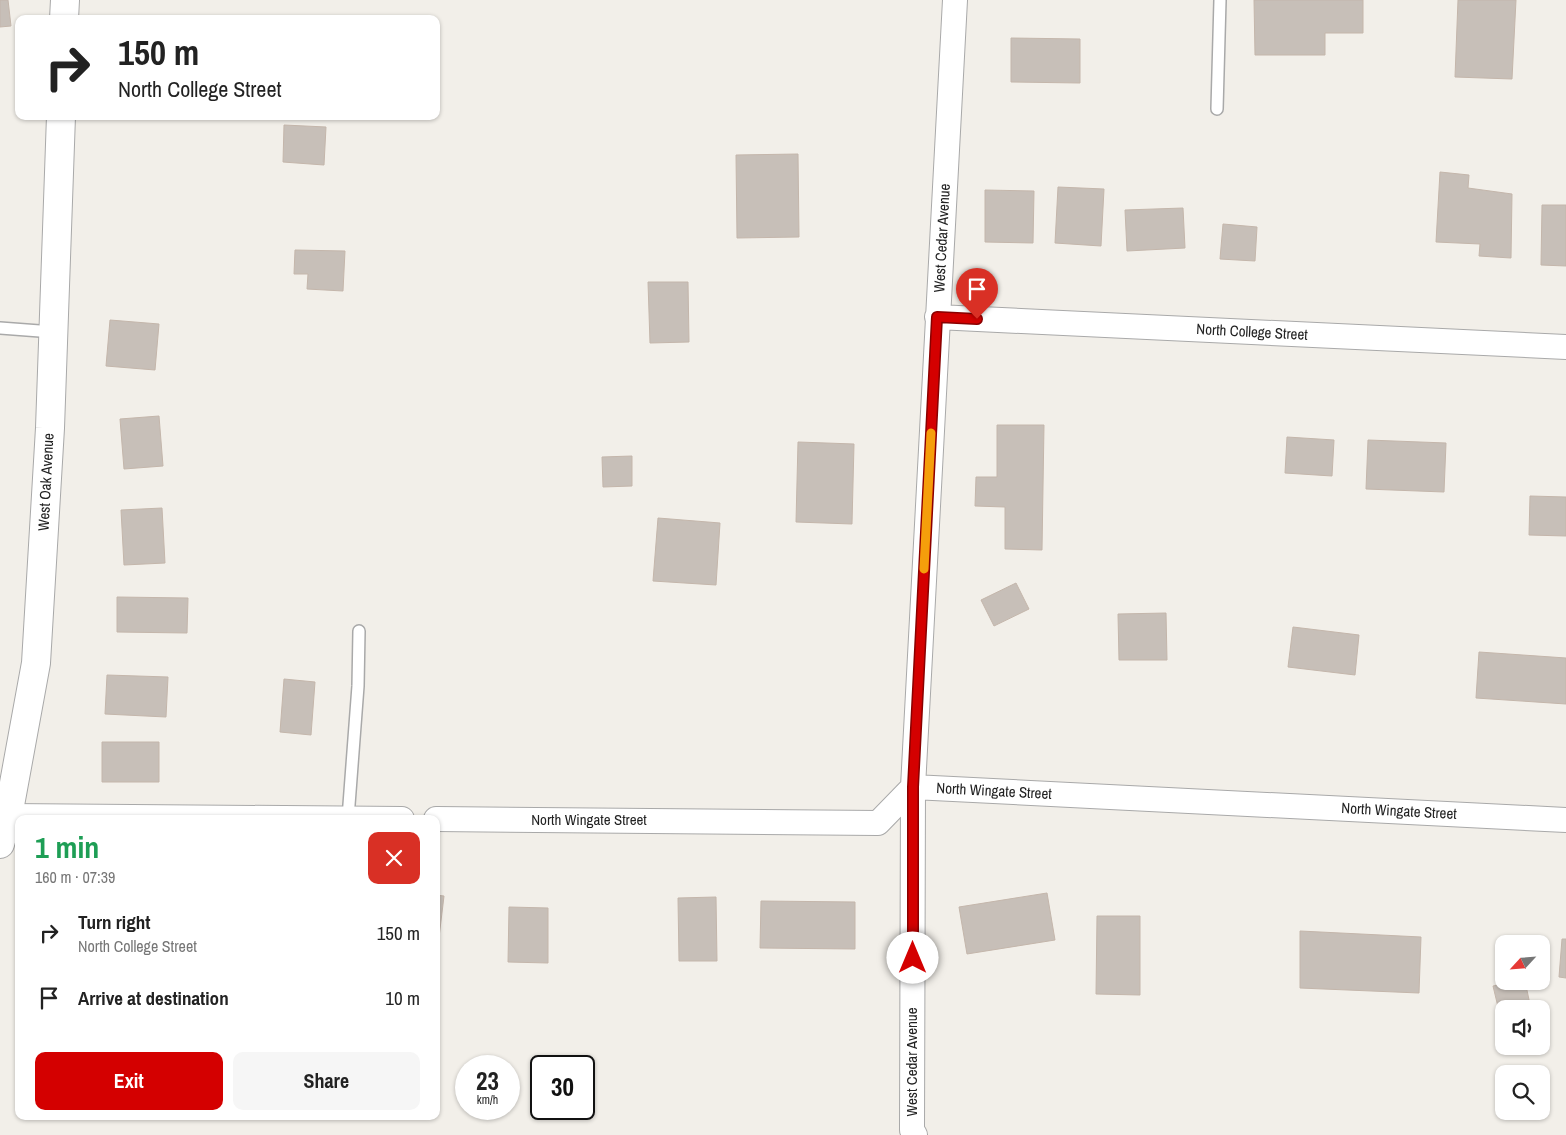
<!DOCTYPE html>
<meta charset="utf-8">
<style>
body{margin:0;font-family:"Archivo Narrow",sans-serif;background:#f6f6f6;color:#222;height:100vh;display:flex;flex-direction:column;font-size:19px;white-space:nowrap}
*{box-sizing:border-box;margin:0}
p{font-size:16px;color:#767676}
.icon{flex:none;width:28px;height:28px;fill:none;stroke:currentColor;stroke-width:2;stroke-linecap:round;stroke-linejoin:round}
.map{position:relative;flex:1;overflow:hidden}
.panel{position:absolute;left:15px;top:815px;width:425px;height:305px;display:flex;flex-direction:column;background:#fff;border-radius:10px;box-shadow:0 1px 4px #0004}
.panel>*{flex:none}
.hud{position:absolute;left:15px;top:15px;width:425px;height:105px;border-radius:10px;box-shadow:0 1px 4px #0004;background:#fff;color:#222;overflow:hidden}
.needle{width:32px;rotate:244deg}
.fabs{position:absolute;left:1495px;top:935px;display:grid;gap:10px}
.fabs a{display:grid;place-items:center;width:55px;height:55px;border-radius:10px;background:#fff;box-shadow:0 1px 4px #0004;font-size:25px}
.speed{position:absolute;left:455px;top:1055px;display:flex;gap:10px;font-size:25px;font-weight:700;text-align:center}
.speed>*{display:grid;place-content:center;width:65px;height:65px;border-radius:50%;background:#fff;box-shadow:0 1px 4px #0004;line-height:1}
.speed small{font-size:12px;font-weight:400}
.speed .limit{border:2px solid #111;border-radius:8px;background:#fff;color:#111}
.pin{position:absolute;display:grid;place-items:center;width:42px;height:42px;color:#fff;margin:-51px -21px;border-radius:50% 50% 50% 0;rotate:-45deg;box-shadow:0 0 5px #0007}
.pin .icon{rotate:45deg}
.me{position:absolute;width:55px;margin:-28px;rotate:0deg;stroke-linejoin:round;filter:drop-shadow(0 0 4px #0008)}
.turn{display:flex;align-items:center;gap:18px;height:105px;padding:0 20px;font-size:22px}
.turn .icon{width:65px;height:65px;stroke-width:2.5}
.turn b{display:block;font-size:35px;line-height:42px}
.round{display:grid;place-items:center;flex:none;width:52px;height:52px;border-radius:10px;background:#f6f6f6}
.head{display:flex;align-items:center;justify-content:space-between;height:85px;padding:0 20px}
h1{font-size:30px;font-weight:800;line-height:38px;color:#1e9e55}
.action{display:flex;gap:10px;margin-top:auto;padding:10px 20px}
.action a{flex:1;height:58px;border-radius:10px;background:#d40000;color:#fff;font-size:20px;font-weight:800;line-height:58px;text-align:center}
.action a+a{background:#f6f6f6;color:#222}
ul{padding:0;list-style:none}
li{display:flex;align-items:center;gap:15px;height:65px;padding:0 20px}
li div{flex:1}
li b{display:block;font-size:19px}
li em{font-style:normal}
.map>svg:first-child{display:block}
.building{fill:#c7bfb8;stroke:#c4b6ab}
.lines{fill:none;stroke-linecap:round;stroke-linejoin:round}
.service-casing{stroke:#a9a9a9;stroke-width:14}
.minor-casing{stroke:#a9a9a9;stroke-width:26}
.tertiary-casing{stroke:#a9a9a9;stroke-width:30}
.service{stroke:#fff;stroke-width:11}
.minor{stroke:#fff;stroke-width:24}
.tertiary{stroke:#fff;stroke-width:28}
.route-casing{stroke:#8a0000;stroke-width:12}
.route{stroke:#d40000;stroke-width:9}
.slow{stroke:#f59e0b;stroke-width:9}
.labels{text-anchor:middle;stroke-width:5;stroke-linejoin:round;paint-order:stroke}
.street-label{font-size:15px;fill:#222;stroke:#fff}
</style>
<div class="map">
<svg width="1566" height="1135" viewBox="0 0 1566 1135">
<rect width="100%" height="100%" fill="#f2efe9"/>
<path class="building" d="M0,0H8L11,26L0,27Z
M1254,0H1363V33H1325V55H1255Z
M1458,0H1516L1512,79L1455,77Z
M1011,38L1080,39V83L1011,82Z
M284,125L326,127L324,165L283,162Z
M798,154L799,237L737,238L736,155Z
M1440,172L1469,175L1468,188L1512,194L1511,258L1479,256L1480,244L1436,242Z
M1058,187L1104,189L1101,246L1055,243Z
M985,190L1034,191L1033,243L985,242Z
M1542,205H1566V266L1541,265Z
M1183,208L1185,248L1127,251L1125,210Z
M1223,224L1257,227L1255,261L1220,259Z
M295,250L345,251L343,291L307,289L308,274H294Z
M648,282H688L689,342L650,343Z
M110,320L159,324L155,370L106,366Z
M159,416L163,466L124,469L120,419Z
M997,425H1044L1042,550L1005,549V507L975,506L976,477H997Z
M1287,437L1334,440L1332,476L1285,473Z
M1368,440L1446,443L1444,492L1366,489Z
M798,442L854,444L852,524L796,522Z
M632,456V486L603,487L602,457Z
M1530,496L1566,497V536L1529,535Z
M162,508L165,563L124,565L121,510Z
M658,518L720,523L716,585L653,581Z
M1016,583L1029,609L994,626L981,600Z
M117,597L188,598L187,633L117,632Z
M1166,613L1167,660H1119L1118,614Z
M1293,627L1359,635L1355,675L1288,667Z
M1479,652L1566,658V704L1476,698Z
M107,675L168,677L166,717L105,714Z
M284,679L315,682L311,735L280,732Z
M102,742H159V782H102Z
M1047,893L1055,940L967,954L959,907Z
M436,895L444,896L437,954H436Z
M716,897L717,961H679L678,898Z
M761,901L855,902V949L760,948Z
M509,907L548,908V963L508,962Z
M1097,916H1140V995L1096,994Z
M1300,931L1421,937L1419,993L1300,988Z
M1562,939H1566V978L1559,977Z
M1516,981H1525L1531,1009H1504V1032L1493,986Z"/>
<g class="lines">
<g class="service-casing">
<path id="service" d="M1217,109L1220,0
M0,328L53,332
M348,818L358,686L359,631"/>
</g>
<g class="minor-casing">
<path id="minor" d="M937,317L1566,347
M0,818L8,816L402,819
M436,819L878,823L913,787L1566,820
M915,1135L912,1130L913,787L955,0"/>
</g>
<g class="tertiary-casing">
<path id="tertiary" d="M64,19L65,0
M0,844L8,816L36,663L50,428L61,116"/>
</g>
<use href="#service" class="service"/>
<use href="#minor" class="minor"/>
<use href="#tertiary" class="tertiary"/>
</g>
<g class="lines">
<g class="route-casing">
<path id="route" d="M913,958V787L937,317L977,319"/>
</g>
<use href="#route" class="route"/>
<path class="slow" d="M924,569L931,433"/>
</g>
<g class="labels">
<g class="street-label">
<text transform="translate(942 238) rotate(-87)" y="5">West Cedar Avenue</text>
<text transform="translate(1252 332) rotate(3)" y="5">North College Street</text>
<text transform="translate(46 482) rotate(-87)" y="5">West Oak Avenue</text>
<text transform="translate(994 791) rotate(3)" y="5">North Wingate Street</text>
<text transform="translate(1399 811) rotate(3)" y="5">North Wingate Street</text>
<text x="589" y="825">North Wingate Street</text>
<text transform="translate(912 1062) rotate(-90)" y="5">West Cedar Avenue</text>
</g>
</g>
</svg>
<div class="fabs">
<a><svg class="needle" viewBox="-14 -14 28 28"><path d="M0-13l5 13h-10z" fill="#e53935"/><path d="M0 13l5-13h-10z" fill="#767676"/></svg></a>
<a><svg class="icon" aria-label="sound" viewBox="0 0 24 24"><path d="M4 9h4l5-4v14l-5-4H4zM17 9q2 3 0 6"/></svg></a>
<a><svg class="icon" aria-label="search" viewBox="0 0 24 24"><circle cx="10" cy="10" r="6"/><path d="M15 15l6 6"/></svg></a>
</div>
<div class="speed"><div>23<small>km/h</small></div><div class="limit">30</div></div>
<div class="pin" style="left:977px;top:319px;background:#d93025"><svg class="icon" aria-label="arrive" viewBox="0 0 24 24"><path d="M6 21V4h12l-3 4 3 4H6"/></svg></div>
<svg class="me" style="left:913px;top:958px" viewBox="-20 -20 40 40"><circle r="19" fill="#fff"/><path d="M0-13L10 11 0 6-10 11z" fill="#d40000"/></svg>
<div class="hud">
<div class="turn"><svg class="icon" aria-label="right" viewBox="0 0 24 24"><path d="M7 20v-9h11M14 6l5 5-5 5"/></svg><div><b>150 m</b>North College Street</div></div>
</div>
<section class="panel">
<div class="head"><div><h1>1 min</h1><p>160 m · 07:39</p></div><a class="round" style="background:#d93025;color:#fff"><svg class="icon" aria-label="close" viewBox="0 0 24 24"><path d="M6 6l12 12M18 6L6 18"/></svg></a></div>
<ul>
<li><svg class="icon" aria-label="right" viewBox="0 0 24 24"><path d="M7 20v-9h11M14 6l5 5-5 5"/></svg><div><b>Turn right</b><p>North College Street</p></div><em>150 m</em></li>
<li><svg class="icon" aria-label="arrive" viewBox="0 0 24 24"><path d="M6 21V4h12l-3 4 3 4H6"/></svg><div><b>Arrive at destination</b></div><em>10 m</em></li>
</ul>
<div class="action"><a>Exit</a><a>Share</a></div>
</section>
</div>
